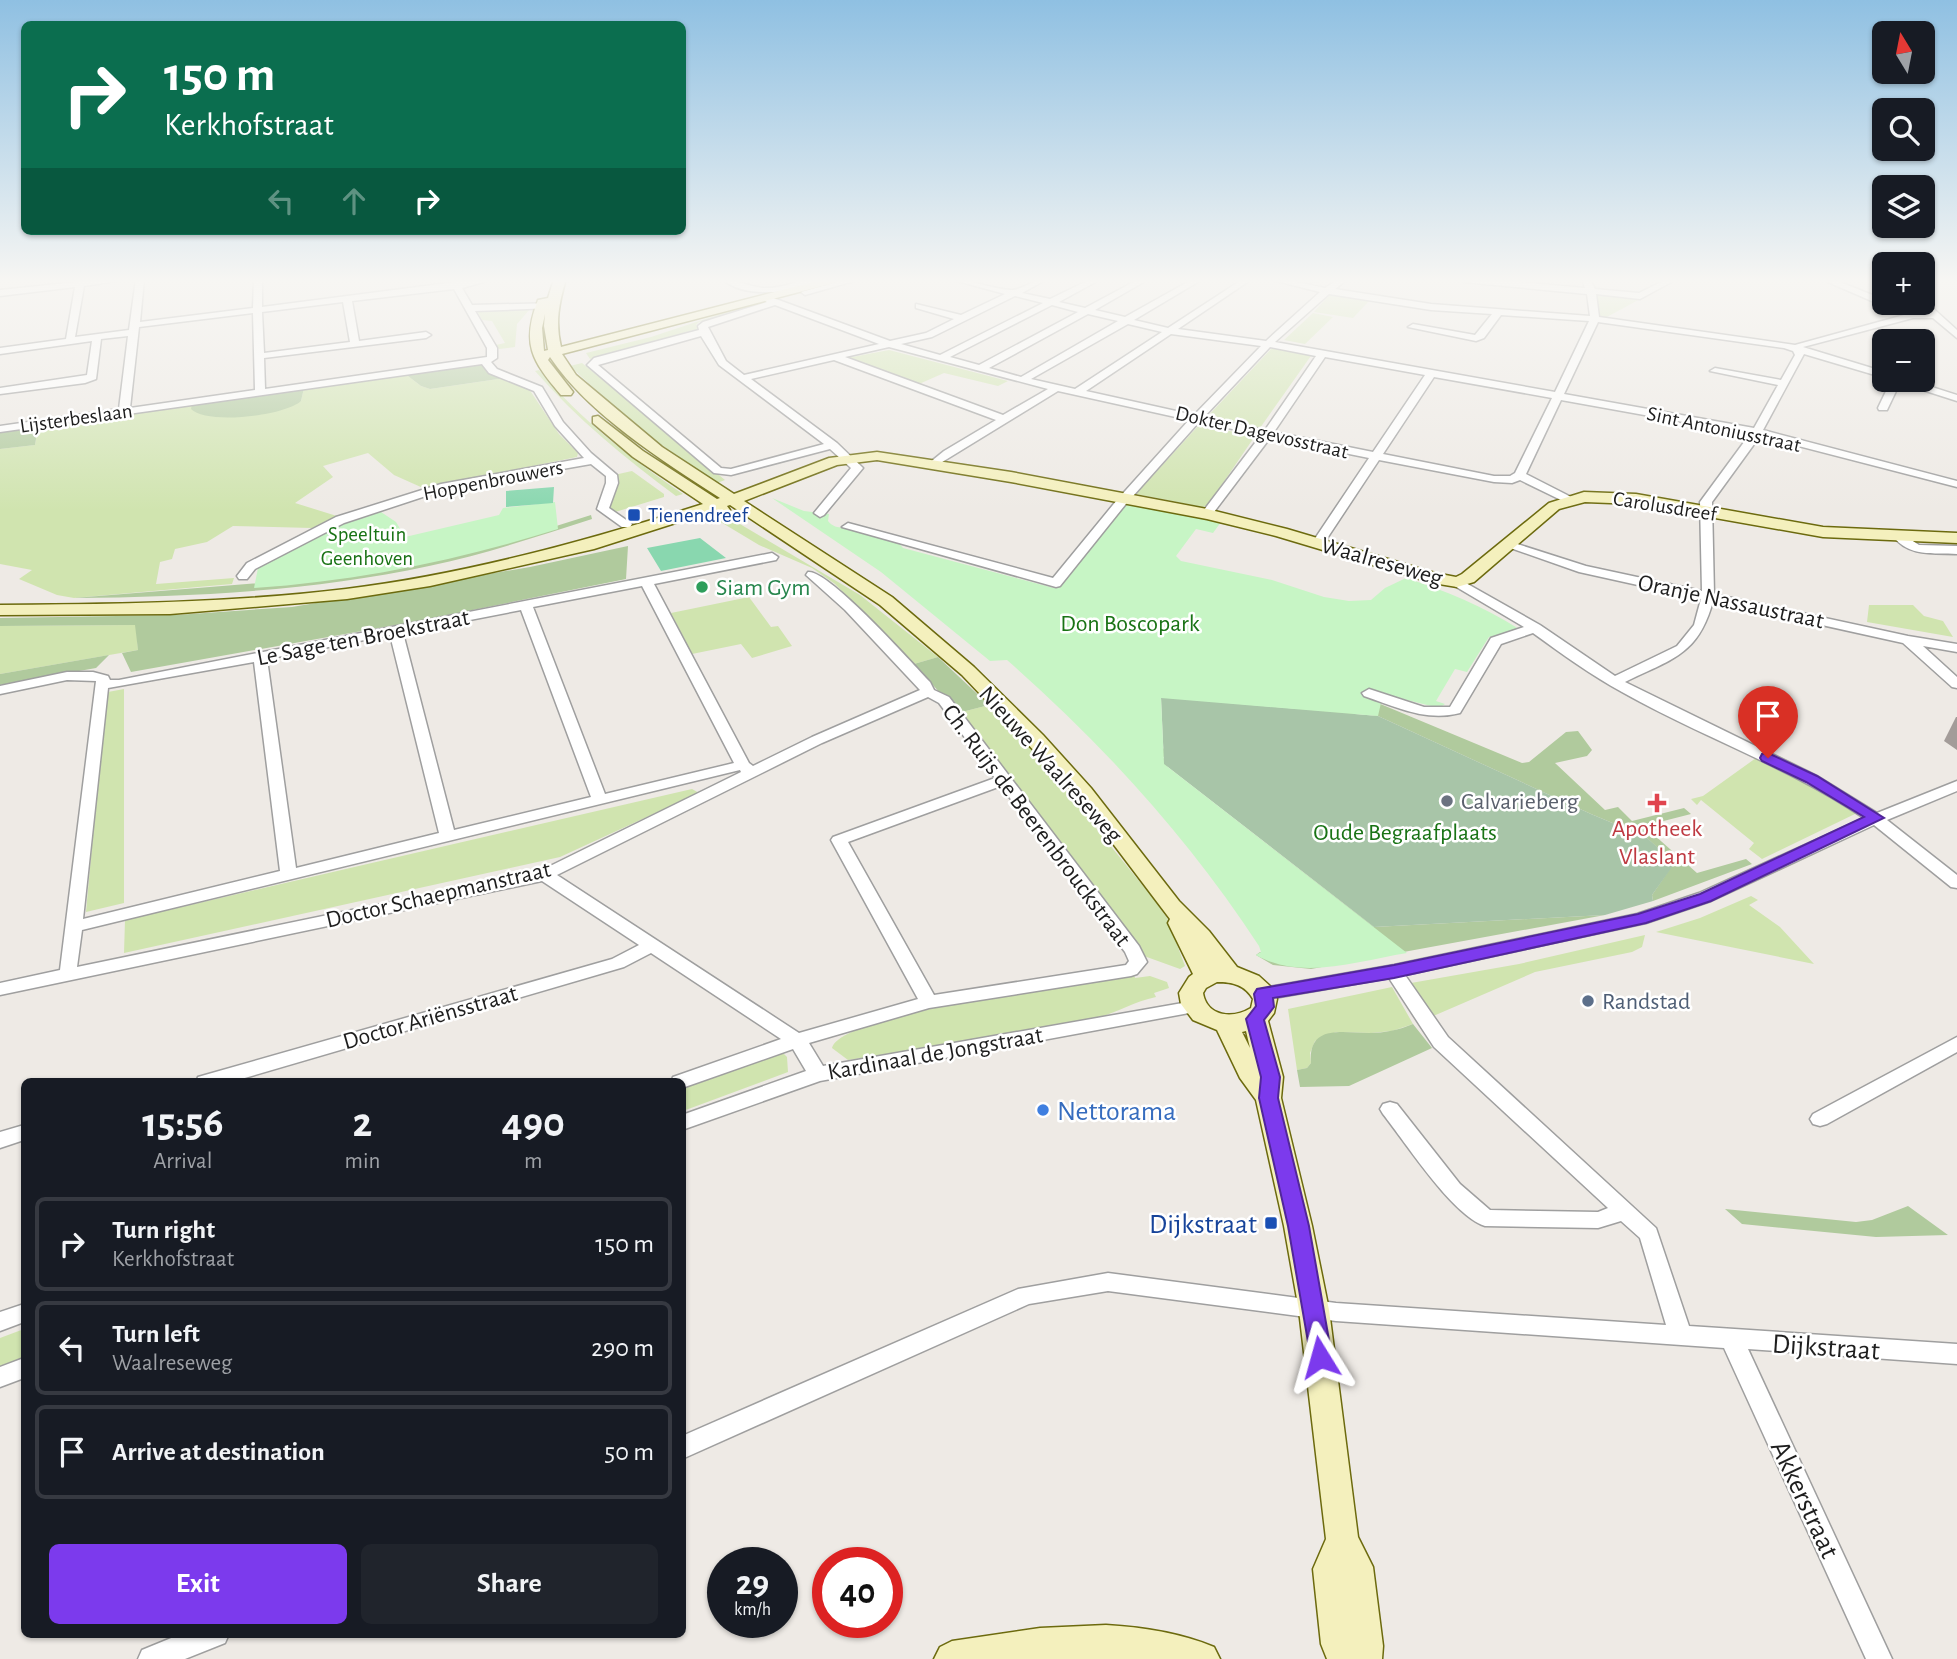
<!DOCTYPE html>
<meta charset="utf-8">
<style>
body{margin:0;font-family:"Alegreya Sans",sans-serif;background:#20242c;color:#f1f3f6;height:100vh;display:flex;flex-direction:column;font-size:26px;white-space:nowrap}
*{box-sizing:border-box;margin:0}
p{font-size:23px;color:#9ea1a6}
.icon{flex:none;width:38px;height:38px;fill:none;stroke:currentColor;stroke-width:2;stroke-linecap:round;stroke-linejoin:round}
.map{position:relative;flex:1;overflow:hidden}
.panel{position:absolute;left:21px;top:1078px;width:665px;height:560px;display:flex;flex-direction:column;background:#171b24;border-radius:10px;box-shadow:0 2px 5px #0004}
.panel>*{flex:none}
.hud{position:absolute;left:21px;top:21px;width:665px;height:214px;border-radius:10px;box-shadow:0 2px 5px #0004;background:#0b6e4f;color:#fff;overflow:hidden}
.needle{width:46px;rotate:350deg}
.tools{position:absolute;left:1872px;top:21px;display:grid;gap:14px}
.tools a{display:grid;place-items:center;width:63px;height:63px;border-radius:10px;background:#171b24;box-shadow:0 2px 5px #0004;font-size:35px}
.speed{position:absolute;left:707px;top:1547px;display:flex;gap:14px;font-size:35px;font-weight:700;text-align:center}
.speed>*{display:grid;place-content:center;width:91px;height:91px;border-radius:50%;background:#171b24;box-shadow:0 2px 5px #0004;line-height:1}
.speed small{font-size:18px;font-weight:400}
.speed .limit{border:10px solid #d22;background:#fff;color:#111}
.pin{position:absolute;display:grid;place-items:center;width:60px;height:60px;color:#fff;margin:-72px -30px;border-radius:50% 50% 50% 0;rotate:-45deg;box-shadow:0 0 7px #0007}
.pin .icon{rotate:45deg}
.me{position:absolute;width:77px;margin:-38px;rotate:352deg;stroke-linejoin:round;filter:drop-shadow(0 0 5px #0008)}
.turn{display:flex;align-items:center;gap:24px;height:147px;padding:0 28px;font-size:32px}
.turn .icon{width:91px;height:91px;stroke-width:2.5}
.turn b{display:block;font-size:49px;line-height:60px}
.lanes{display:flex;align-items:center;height:66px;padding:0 28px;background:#0003;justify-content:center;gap:35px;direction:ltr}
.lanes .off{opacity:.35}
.eta{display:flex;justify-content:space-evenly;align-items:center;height:119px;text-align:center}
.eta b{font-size:42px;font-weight:700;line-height:49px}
.button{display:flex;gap:14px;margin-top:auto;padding:14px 28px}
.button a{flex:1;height:80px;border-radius:10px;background:#7c3aed;color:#fff;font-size:28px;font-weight:700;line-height:80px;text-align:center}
.button a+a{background:#20242c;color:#f1f3f6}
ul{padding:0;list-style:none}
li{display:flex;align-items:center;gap:21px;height:94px;margin:0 14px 10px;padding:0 14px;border:4px solid #363941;border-radius:10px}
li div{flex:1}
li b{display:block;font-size:26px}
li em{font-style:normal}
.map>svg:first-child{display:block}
.grass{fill:#d0e4af}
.forest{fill:#b0ca9d}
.cemetery{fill:#a8c5a8}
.park{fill:#c7f5c5}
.pitch{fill:#89d7af}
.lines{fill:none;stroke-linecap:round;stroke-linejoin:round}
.street-casing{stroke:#9f9f9f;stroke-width:3}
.secondary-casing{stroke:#6c6a0e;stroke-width:3}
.street{fill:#fff;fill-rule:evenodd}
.secondary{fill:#f4f0bd;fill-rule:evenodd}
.wall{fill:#a39c99}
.route{fill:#7c3aed;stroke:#51269a;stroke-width:2}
.transit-dot{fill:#1a4fb4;stroke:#fff;stroke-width:2.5}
.leisure-dot{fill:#2e9e5b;stroke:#fff;stroke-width:2.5}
.worship-dot{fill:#6b7280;stroke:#fff;stroke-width:2.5}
.health-dot{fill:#e0444e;stroke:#fff;stroke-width:2.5}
.service-dot{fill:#5c6f8a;stroke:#fff;stroke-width:2.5}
.shop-dot{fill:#3f7fe0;stroke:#fff;stroke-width:2.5}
.labels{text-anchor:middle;stroke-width:5;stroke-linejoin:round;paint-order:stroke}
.far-street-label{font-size:21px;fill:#1e1e1e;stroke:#fff}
.far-transit-label{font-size:21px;fill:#164399;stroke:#fff;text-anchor:start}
.far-park-label{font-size:21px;fill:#197315;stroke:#fff}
.street-label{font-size:24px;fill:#1e1e1e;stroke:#fff}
.leisure-label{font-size:24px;fill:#27864d;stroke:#fff;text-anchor:start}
.park-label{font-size:24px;fill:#197315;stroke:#fff}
.worship-label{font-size:24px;fill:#5b616d;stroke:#fff;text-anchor:start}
.health-label{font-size:24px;fill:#be3a42;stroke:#fff}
.service-label{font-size:24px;fill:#4e5e75;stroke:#fff;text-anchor:start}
.near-shop-label{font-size:28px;fill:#366cbe;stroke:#fff;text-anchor:start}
.near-transit-label{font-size:28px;fill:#164399;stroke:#fff;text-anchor:end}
.near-street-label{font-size:28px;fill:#1e1e1e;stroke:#fff}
</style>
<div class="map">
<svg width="1957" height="1659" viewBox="0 0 1957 1659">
<rect width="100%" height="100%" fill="#eeeae5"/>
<path class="grass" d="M1331,293L1370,300L1353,318L1314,312Z
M1596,294L1642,298L1605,318L1600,316Z
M753,303V307L699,322L696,325L698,329L590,359L586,353L651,337Z
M530,309L517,324L515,347L499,349L496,345L505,343L492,321L482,320L478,312L482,310Z
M1313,313L1333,317L1305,344L1284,340Z
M1274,346L1313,353L1260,428L1207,417Z
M889,350L1008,381L998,386L944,373L919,384L847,358Z
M582,363L725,480L717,483L637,428L570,366Z
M539,370C580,419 630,458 683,494L676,496C625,458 577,419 535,371Z
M404,373L421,386L430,389L511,377L529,389L559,434L578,453L577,457L423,488L394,475L368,453L323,466L333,477L295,503L340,517L312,528L233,526L207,542L175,549L172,559L160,562L156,584L234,578L232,584L74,598L57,595L19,579L32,570L0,564V449L35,445L38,427L192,404C230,427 261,411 301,401L304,388Z
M1199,425L1255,436L1208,505L1203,507L1136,494Z
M632,471L664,494V497L612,513L606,505L614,475Z
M728,517L860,595L938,657L914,664L835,584L812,568L759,545L719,521Z
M749,597L771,627L778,626L792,646L752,658L741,644L692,654L671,613Z
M1869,605H1913L1924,616L1943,621L1953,637L1867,622Z
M136,625L138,650L0,674V626Z
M124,689V903L86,912L105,702L108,692Z
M989,705L1023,738L1152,897L1167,918L1185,966L1180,969L1144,956L958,713Z
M1756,758L1819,789L1857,813L1762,859L1749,849L1754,843L1701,800L1697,805L1691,799L1703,796Z
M692,789L699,793L560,857L124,953L125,920Z
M1751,896L1758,900L1749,905L1780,927L1814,964L1656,932L1700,918Z
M1645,935L1642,947L1632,952L1535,972L1431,1017L1411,983L1519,964Z
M1134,975L1135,978L1150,976L1167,982L1169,988L1154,993L1156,997C1132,1002 1113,1015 1090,1020C1010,1036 928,1047 848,1060L832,1048C840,1013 1092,981 1134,975Z
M1392,987L1413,1024L1392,1031L1371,1033L1336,1032L1315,1041L1310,1053L1311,1063L1307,1068L1297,1070L1288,1009Z
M783,1053L787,1057L788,1072L683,1111V1084Z
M24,1329V1360L0,1369V1338Z"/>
<path class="forest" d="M481,362L511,377L430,389L421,386L404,373Z
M304,388L301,401C285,416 206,425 191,409L192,404Z
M38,427L35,445L0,449V432Z
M591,515L592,519C538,536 484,555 429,566C313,591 192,597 74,598L335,577L496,545Z
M628,546L626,579L418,621L131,672L122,653L138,650L135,625L0,626V618L176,615L292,607L530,567Z
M109,655L96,668L0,685V674Z
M938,657L989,705L958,713L914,664Z
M1354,693L1522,763L1529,762L1566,732L1578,731L1592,750L1587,756L1555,763L1605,810L1618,807L1632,821L1684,808L1691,814L1644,826L1697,873L1746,859L1752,864L1653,901L1652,895L1674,863L1646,837L1591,814L1378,716L1357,713L1163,757L1168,768L1374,927L1605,915L1311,969L1273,965L1256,955L1260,952L1299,957L1131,758Z
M1413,1024L1432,1048L1349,1086L1300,1087L1297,1070L1307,1068L1311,1063C1308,1024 1342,1033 1369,1033C1384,1033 1399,1030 1413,1024Z
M1908,1206L1948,1235L1876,1237L1742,1224L1725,1209L1856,1222L1872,1220Z"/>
<path class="cemetery" d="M1161,697L1378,716L1591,814L1646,837L1675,863L1652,895L1653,901L1605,915L1374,927L1164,764Z"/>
<path class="park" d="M772,498L804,511L829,514L828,521C836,531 845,526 856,528C869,530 897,538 903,548L1054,588L1127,503L1221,522L1213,533L1196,529L1176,556L1181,561L1272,580L1324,597L1349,601L1371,600L1385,588L1406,578C1446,591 1483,606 1519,629L1489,637L1467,672L1455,669L1436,701L1445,704L1439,708L1383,694L1378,716L1161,698L1164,764L1407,953C1358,961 1301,981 1256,955L1261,952L1259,946C1190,840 1103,744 1007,660L990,661L881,572Z
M555,502L558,529C459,560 358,581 254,588L258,568L328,529L381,512L396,522L405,537L499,515L503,508Z"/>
<path class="pitch" d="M554,487L553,503L506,507V491Z
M700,538L726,558L661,571L647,548Z"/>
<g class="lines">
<g class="street-casing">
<path id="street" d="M105,279H130L84,286L75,337L129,330L136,279H144L140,322L253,308L254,279H262V307L479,279H494L462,288L472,305L555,303V307L552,308L475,311L497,348V358L491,362L497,369L542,387L563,422L591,453L617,475L618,483L609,508L632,524L630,527H622L597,509L606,483V476L591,464L447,489L344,523L255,569L247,579H239L237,576L247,563L336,517L441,484L584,458L555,426L534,391L489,373L482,364L0,432V426L119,409L128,336L101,339L96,379L85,383L0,394V388L87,375L92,341L0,354V348L66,339L75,287L0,296V290ZM454,289L487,348V357L265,389L264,358L426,338L431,335L426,332L359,341L352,301ZM343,302L350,342L264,353L262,312ZM253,313L255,390L130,408L139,327Z
M722,279C737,279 750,288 766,288C785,288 802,278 821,279C796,294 745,299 722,279Z
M848,279H861L805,295L801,292Z
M950,279C971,279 990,289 1011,290C1023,290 1034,279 1047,279L1022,293L1050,299L1091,279H1101L1059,302L1085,308L1139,279H1149L1095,310L1125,317L1193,279H1203L1134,320L1168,328L1243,279H1252L1178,329L1266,341L1320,292L1268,279H1283L1325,288L1339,279H1348L1335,289L1431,304L1590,316L1587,294L1463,282L1459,279H1487L1585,288L1582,279H1590L1595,289L1639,293L1667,279H1677L1640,299L1596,294L1599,317L1795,345L1904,315L1821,279H1832L1885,300V303L1914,312H1927L1917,303L1925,301L1957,330V338L1933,318H1913L1803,347L1885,372V378L1804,354L1763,430L1957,481V487L1760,436L1712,502L1714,594L1908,636L1957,644V652L1923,646L1957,677V688L1952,687L1903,643L1713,601C1698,656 1671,659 1625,682L1817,776L1877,813L1957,781V791L1887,820L1957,875V888L1951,887L1874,825L1711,901L1646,923L1405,975L1448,1037L1656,1228L1689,1326L1957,1344V1364L1748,1349L1892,1659H1866L1724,1348L1336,1321L1108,1291L1029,1304L682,1459V1436L1018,1289L1108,1273L1336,1303L1666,1325L1640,1238L1621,1221L1598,1228L1485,1226C1452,1215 1406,1143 1383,1114L1380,1109L1383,1104L1390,1102L1397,1104L1460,1184L1490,1210L1598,1212L1608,1208L1434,1047L1389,978L1263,1000L1257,998L1254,994L1257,990L1263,988L1394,965L1637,914L1699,893L1864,818C1788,766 1701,737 1622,692C1591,675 1562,654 1533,633L1501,644L1460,713C1426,722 1396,707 1364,696L1362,693L1369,689L1424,707H1450L1491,638L1524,627L1453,585V579L1457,578L1540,625L1615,676L1677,646L1694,625L1701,599L1579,572L1502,545L1508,541L1586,566L1702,591L1700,502L1750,434L1561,400L1526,474L1573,498V502H1565L1520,480L1512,483L1494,482L1379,460L1322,546L1318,547L1312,543L1369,458L1270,438L1211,516L1207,518L1201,514L1261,435L1199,422L1125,505L1060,586L1056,587L842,527L848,523L1053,578L1117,500L1189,420L1058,391L934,467L928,464L944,451L996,420L834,360L751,379L837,443L863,468L824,515L820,517L814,513L851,468L830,449L731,475L714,473L587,365L594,358L699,330L698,326L703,322L767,302L760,298L765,295L890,341L926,333L954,319L916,308V304L961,315L1005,294ZM1329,294L1431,310L1492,314L1475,335L1413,324L1408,327L1476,341L1484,338L1501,315L1589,321L1555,392L1275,342ZM1015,296L1043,303L940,355L901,344L932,337ZM775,305L879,344L744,375L726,361L708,327ZM1052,305L1078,312L979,365L950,357ZM1088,314L1118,321L1021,377L989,368ZM1598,322L1784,348L1793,351L1795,355L1781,380L1715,368L1710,371L1778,385L1754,428L1564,394ZM1128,324L1162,332L1075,389L1031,379ZM1171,334L1261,346L1194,415L1086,391ZM701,336L719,365L824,444L731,469L721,468L598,365ZM889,347L1048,389L1003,415L845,357ZM1270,347L1316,356L1265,430L1204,417ZM1325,357L1425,375L1373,452L1274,432ZM1434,377L1552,398L1515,473L1510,476H1494L1383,454Z
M1895,380H1910L1957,395V401L1907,385L1897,389L1887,410H1879L1878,408L1889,385L1896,382Z
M1899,532L1919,545L1957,546V554C1934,553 1908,557 1893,536Z
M772,553L778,557L776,560L654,584L749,763L753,766L812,737L920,690L845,610L806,575L808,572C828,569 912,663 930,682L934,690L949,697L1139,946L1147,962L1137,974L1131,976L929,1008L809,1043L823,1066L1194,1001L1200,1003L1203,1007L1200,1011L820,1081L682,1130V1115L806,1071L793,1049L682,1088V1082H671L673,1077L781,1039L651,953L624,967L231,1082H196L198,1077L205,1075L612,959L639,945L542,881L0,995V983L60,970L96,681L67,680L0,694V686L67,672H93L108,676L110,680H119ZM642,586L734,763L605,794L533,607ZM521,610L591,797L454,830L403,633ZM390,635L439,833L296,868L267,659ZM254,662L280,871L83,919L108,688ZM928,697L939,703L995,778L833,837L831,840L918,999L799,1033L557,875L822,743ZM740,770L741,772L540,871L77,967L82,930ZM1001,786L1125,952L1129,961L1126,965L934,995L848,842Z
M1957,1037V1052L1827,1124L1820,1126L1813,1124L1810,1119L1813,1114Z
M24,1125V1140L0,1148V1132Z
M24,1304V1322L0,1331V1312Z
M24,1358V1378L0,1387V1367Z
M181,1634H229L225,1643L185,1659H138L142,1650Z"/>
</g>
<g class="secondary-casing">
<path id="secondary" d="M554,279H566C559,303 555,322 561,347L825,279H843L841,281L562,354L576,375L662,447L734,494L829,458L877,452L1011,472L1207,509L1287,529L1435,573L1456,577L1462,574L1549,503L1584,492L1636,494L1823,527L1957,533V543L1823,537L1636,504L1585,502L1559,509L1474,582L1457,587L1433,583L1276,536L1207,519L1011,482L877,460L837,465L744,501L892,597L974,667L1043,735L1091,788L1179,901L1209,931L1237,967L1259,976L1270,986L1277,999L1274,1013L1268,1021L1283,1077L1281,1098L1312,1226L1329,1310L1358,1537L1373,1567L1383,1646L1382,1659H1327L1321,1644L1313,1569L1326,1539L1299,1310L1284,1226L1256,1100L1240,1078L1217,1030L1193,1020L1181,1004L1179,993L1189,977L1193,974L1168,923L1170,919L1077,796L962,675L880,605L730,505L727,506L730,510L728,513L722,515L713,511L594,549L430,586L347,599L170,614L0,615V605C116,604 230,603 346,589C467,574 586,541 703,504L633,457L593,423V417L598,416L643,451L717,499L720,498C663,461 588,414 550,357L548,360L573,392L571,395H561C532,361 521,344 538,300L548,298ZM545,314L544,326L548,350L544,351L542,328ZM1217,982C1233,982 1245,985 1253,999L1251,1008C1233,1019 1207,1017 1203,993L1206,988ZM1246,1031L1250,1048L1242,1032Z
M1106,1625C1142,1627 1181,1633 1214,1647L1220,1659H934L940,1647L952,1641L1040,1628Z"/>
</g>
<use href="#street" class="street"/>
<use href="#secondary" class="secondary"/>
</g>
<path class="wall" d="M1291,279H1323L1316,283Z
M1956,717H1957V750L1944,741Z"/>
<linearGradient id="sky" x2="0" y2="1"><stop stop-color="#8fc0e2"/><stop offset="0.55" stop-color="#f7f6f3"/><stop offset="1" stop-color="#f7f6f3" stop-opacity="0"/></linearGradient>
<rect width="1957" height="511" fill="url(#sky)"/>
<path class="route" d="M1768,753L1817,776L1884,818L1711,901L1646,923L1394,978L1273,998L1274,1007L1264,1020L1280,1077L1278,1098L1309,1226L1332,1357L1328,1365L1320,1367L1312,1365L1288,1226L1259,1098L1261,1077L1246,1019L1256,1006L1254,994L1257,989L1394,965L1638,914L1700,894L1864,817L1806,782L1762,761L1760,758L1762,754Z"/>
<g class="transit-dot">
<rect x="627" y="508" width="14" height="14" rx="3.5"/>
<rect x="1264" y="1216" width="14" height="14" rx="3.5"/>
</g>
<circle class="leisure-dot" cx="702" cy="587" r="7"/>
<circle class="worship-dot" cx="1447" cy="801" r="7"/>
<path class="health-dot" d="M1653.5 792.5h7v7h7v7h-7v7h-7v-7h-7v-7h7z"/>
<circle class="service-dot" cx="1588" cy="1001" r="7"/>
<circle class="shop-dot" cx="1043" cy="1110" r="7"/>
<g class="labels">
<g class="far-street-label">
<text transform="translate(76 418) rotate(-8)" y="7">Lijsterbeslaan</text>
<text transform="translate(1724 429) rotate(12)" y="7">Sint Antoniusstraat</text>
<text transform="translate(1262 432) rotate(13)" y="7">Dokter Dagevosstraat</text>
<text transform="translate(493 480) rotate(-11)" y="7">Hoppenbrouwers</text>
<text transform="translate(1665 506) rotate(9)" y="7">Carolusdreef</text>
</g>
<g class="far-transit-label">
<text x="648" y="522">Tienendreef</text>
</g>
<g class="far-park-label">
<text x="367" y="541">Speeltuin<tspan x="367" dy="24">Geenhoven</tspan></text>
</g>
<g class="street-label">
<text transform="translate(1382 561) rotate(16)" y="8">Waalreseweg</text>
<text transform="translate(1731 601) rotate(12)" y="8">Oranje Nassaustraat</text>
<text transform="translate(363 637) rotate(-11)" y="8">Le Sage ten Broekstraat</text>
<text transform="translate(1051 764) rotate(48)" y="8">Nieuwe Waalreseweg</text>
<text transform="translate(1037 825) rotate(53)" y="8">Ch. Ruijs de Beerenbrouckstraat</text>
<text transform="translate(438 894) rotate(-13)" y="8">Doctor Schaepmanstraat</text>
<text transform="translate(430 1017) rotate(-16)" y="8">Doctor Ariënsstraat</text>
<text transform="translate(935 1053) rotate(-10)" y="8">Kardinaal de Jongstraat</text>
</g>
<g class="leisure-label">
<text x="716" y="595">Siam Gym</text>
</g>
<g class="park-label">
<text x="1130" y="631">Don Boscopark</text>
<text x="1405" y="840">Oude Begraafplaats</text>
</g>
<g class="worship-label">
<text x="1461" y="809">Calvarieberg</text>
</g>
<g class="health-label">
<text x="1657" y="836">Apotheek<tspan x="1657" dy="28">Vlaslant</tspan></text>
</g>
<g class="service-label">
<text x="1602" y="1009">Randstad</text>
</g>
<g class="near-shop-label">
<text x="1057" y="1120">Nettorama</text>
</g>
<g class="near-transit-label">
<text x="1257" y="1233">Dijkstraat</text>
</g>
<g class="near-street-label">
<text transform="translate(1826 1346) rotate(4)" y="10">Dijkstraat</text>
<text transform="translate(1806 1499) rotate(65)" y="10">Akkerstraat</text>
</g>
</g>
</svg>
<div class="tools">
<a><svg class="needle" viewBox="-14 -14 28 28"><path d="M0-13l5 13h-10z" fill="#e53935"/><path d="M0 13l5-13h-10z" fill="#9ea1a6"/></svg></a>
<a><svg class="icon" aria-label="search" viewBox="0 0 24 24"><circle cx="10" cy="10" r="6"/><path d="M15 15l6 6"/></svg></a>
<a><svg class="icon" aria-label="layers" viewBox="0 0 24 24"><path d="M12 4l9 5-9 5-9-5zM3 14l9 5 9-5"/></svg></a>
<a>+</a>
<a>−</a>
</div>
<div class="speed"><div>29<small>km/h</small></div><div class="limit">40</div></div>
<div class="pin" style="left:1768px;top:758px;background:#d93025"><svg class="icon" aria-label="arrive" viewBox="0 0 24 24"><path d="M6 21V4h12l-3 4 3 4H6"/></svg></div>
<svg class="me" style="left:1320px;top:1357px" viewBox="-20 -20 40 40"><path d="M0-17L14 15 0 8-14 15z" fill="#7c3aed" stroke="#fff" stroke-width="4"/></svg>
<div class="hud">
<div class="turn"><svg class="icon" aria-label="right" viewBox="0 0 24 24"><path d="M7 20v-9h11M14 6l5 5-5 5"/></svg><div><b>150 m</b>Kerkhofstraat</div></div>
<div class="lanes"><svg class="icon off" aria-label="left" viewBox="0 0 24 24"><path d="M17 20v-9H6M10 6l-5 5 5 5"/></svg><svg class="icon off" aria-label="ahead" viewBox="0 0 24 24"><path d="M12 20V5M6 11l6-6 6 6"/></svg><svg class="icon" aria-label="right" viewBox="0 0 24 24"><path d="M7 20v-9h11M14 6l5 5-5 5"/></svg></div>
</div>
<section class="panel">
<div class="eta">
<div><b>15:56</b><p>Arrival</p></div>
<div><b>2</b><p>min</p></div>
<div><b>490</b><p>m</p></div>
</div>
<ul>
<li><svg class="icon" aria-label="right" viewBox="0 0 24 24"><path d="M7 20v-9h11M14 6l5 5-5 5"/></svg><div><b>Turn right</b><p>Kerkhofstraat</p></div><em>150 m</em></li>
<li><svg class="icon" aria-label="left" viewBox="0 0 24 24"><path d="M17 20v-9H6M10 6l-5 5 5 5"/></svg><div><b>Turn left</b><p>Waalreseweg</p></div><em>290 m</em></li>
<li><svg class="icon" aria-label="arrive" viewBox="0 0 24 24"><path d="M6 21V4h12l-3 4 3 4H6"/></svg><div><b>Arrive at destination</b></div><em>50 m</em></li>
</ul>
<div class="button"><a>Exit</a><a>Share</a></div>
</section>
</div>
